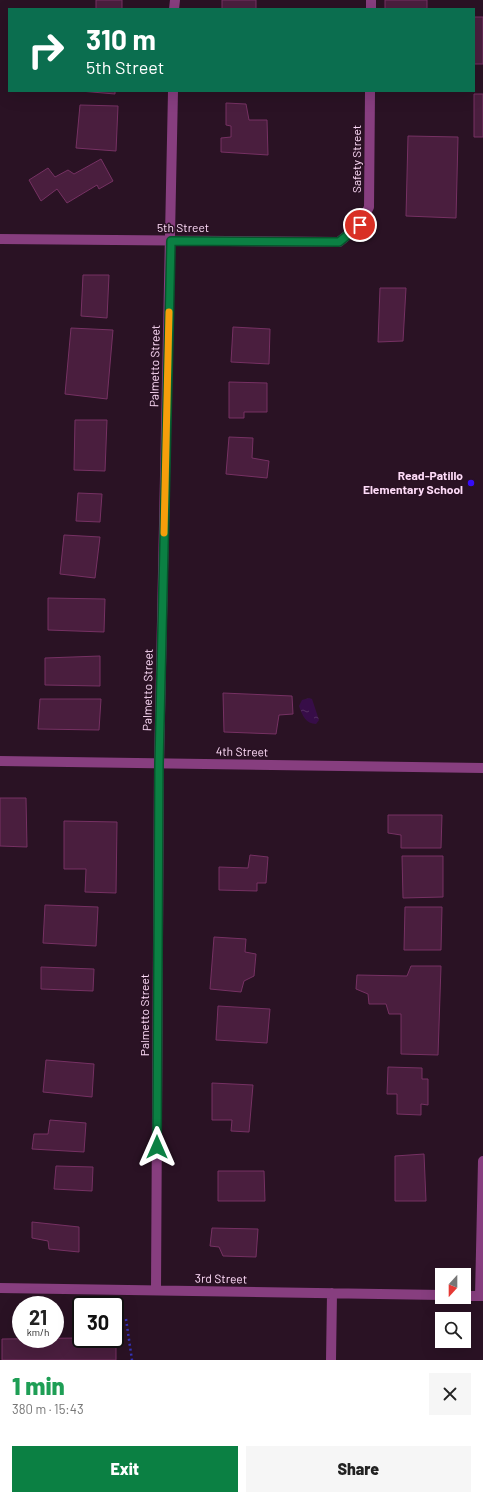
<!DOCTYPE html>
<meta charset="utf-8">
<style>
body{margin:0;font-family:Barlow,sans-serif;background:#f6f6f6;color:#222;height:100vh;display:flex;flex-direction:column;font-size:15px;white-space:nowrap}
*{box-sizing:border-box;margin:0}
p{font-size:13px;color:#767676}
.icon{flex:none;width:22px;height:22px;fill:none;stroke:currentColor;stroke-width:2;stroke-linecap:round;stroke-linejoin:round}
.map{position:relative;height:1360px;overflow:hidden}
.drawer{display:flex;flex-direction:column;background:#fff;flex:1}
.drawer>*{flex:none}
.top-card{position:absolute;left:8px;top:8px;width:467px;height:84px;border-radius:0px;box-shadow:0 4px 16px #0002;background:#0b6e4f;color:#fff;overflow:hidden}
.needle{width:26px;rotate:201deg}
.controls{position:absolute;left:435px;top:1268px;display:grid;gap:8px}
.controls a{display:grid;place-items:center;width:36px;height:36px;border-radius:0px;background:#fff;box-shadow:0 4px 16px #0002;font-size:20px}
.speed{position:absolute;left:12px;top:1296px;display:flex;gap:8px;font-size:20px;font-weight:700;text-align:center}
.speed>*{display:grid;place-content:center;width:52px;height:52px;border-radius:50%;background:#fff;box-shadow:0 4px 16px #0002;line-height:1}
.speed small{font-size:10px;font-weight:400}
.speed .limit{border:2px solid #111;border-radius:6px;background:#fff;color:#111}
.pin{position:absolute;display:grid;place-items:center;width:34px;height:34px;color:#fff;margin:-17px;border:2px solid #fff;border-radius:50%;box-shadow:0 1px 4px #0007}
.me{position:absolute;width:44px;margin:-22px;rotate:0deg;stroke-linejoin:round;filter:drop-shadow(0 0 3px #0008)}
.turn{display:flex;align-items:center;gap:14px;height:84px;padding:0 12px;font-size:18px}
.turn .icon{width:52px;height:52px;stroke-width:2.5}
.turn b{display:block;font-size:28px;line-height:34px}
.round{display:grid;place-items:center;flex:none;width:42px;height:42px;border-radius:0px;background:#f6f6f6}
.headline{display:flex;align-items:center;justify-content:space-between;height:68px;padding:0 12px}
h1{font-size:24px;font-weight:800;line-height:30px;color:#1e9e55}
.primary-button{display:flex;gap:8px;margin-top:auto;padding:8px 12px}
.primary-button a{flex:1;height:46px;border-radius:0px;background:#0b8043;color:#fff;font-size:16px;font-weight:800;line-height:46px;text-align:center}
.primary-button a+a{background:#f6f6f6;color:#222}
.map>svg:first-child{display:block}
.water{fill:url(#water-ripples)}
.building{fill:#4a1e3e;stroke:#763163}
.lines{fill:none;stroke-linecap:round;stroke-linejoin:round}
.path{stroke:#3634b9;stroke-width:2.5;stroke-dasharray:2 3;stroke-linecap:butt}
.minor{stroke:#873e7f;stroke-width:10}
.route-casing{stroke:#07532c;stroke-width:10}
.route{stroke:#0b8043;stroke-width:7}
.slow{stroke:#f59e0b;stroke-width:7}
.poi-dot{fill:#360df8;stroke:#2a1224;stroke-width:1.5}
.labels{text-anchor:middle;stroke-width:3;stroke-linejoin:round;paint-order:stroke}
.street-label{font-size:12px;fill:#fedbf8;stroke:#2a1224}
.poi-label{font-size:12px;font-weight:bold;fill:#fedbf8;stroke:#2a1224;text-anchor:end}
</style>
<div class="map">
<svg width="483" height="1360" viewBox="0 0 483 1360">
<defs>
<pattern id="water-ripples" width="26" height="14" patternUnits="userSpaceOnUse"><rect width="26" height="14" fill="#370d48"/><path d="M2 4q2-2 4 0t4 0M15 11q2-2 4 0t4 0" fill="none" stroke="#553063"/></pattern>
</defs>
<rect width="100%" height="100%" fill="#2a1224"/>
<path class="water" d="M309,698L312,699L319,720L316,724C306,724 302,715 299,706L302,700Z"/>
<path class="building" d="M96,0H122V9H96Z
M222,0H256V9H222Z
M385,0H427V9H385Z
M474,17H483V64H474Z
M80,91H115V94Z
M474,94H483V137H474Z
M226,103L246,104L249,120H267L268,155L221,152V138L231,137V126L226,125Z
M80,105L118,106L116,151L76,148Z
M408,136L458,137L456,218L406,216Z
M101,159L113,181L99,189L97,185L67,203L57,189L41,201L29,180L48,168L55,177L68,170L74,174Z
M83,275H109L107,318L81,316Z
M380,288H406L403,341L378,342Z
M233,327L270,329L269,364L231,362Z
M71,328L113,330L107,399L65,394Z
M229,382L267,383V412H244V418H229Z
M75,420H107L105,471L74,470Z
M229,437L253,438L252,458L269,461L267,478L226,474Z
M78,493L102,494L100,522L76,521Z
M64,535L100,537L95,578L60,574Z
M48,598L105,599L104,632L48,630Z
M100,656V686L45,685V658Z
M223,693L292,696L293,714L279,715L276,734L224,732Z
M40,699H101L99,730L38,729Z
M0,798H26L27,847L0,846Z
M388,815H442L441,848H401V835L388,833Z
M64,821L117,822L116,893L85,892L86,869H64Z
M250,855L268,857L266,883H257V891L219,890V867L248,868Z
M402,856H443V897L403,898Z
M45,905L98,907L96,946L43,943Z
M405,907H442L441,950H404Z
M214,937L246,939L245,952L256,954L254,976L244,981L241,992L210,989Z
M411,966H441L438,1055L401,1054V1014H389L386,1004H369L368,994L356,989L357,975L407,976Z
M41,967L94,969L93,991L41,989Z
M218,1006L270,1009L267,1043L216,1040Z
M46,1060L94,1064L92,1097L43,1092Z
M388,1067L422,1068V1079H428V1105L421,1104V1115L397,1114V1094H387Z
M212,1083L253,1085L249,1132L231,1131L232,1120H212Z
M50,1120L86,1123L84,1152L32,1149L34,1134H48Z
M424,1154L426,1201H395V1156Z
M56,1166L93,1167L92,1191L54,1189Z
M218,1171H264L265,1201H218Z
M32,1222L79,1227V1252L49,1249L48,1241L32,1238Z
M212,1228L258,1229L256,1257L223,1256L219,1247L210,1246Z
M78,1332H81V1339H115L116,1336V1360H2V1339L78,1338Z"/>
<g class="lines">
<path class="path" d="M126,1319L132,1360"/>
<path class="minor" d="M174,9L175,0
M371,9V0
M0,239L339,242L360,225L369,207L370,91
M0,761L483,768
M0,1288L442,1295
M156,1290L159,764L173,91
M464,1296H483
M480,1296L483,1161
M331,1360L332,1293"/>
</g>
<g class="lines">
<g class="route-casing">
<path id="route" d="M157,1147L159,764L171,241L339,242L360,225"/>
</g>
<use href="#route" class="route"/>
<path class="slow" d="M164,533L169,312"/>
</g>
<circle class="poi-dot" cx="471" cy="483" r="4"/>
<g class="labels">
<g class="street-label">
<text transform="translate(357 159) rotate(-90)" y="4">Safety Street</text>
<text x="183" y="232">5th Street</text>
<text transform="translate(155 366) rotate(-89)" y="4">Palmetto Street</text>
<text transform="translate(148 690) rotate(-89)" y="4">Palmetto Street</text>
<text transform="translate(242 752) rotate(1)" y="4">4th Street</text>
<text transform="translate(145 1015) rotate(-90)" y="4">Palmetto Street</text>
<text transform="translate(221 1279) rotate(1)" y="4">3rd Street</text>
</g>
<g class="poi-label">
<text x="463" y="480">Read-Patillo<tspan x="463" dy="14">Elementary School</tspan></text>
</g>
</g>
</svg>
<div class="controls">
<a><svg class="needle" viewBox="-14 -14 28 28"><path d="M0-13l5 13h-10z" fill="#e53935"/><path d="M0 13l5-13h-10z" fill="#767676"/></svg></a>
<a><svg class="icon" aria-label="search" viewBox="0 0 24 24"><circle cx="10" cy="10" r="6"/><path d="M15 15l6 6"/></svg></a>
</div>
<div class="speed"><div>21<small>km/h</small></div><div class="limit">30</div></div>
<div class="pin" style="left:360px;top:225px;background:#d93025"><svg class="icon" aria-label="arrive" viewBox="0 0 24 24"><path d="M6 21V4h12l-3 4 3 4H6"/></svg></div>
<svg class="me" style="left:157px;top:1147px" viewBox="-20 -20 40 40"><path d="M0-17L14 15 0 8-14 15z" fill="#0b8043" stroke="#fff" stroke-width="4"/></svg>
<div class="top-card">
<div class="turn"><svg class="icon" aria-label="right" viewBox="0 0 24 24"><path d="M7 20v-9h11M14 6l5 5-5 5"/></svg><div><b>310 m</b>5th Street</div></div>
</div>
</div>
<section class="drawer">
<div class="headline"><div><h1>1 min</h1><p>380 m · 15:43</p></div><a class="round"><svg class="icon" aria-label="close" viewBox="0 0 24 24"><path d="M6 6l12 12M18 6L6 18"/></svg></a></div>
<div class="primary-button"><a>Exit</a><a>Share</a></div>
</section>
